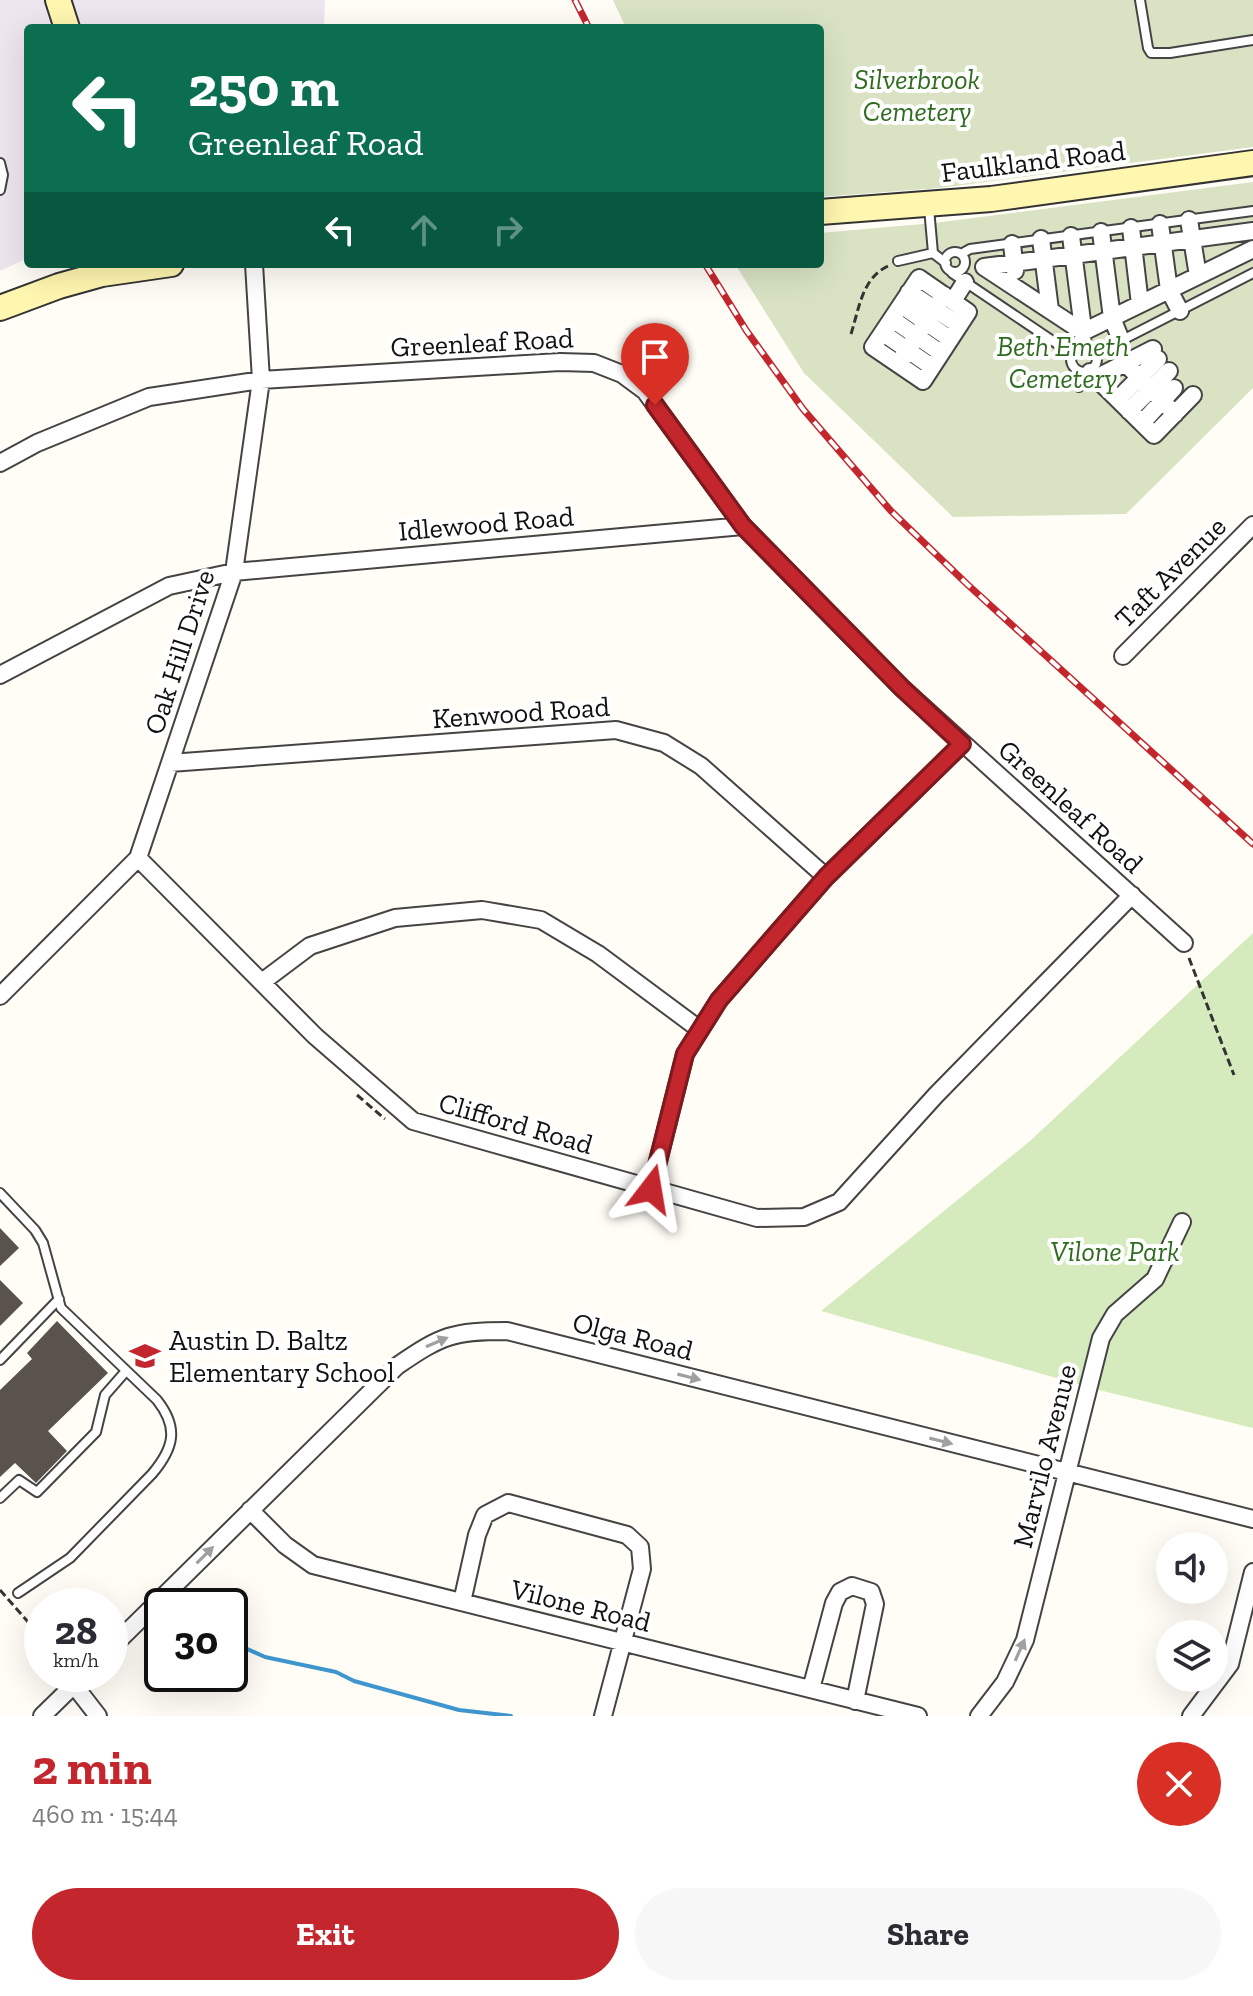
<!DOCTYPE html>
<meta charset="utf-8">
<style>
body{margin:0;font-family:"Zilla Slab",serif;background:#f7f7f7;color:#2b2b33;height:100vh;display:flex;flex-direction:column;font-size:30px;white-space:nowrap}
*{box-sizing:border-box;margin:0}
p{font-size:26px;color:#7c7c81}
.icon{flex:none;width:44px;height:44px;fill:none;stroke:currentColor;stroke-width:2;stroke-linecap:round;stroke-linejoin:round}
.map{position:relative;height:1716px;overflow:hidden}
.panel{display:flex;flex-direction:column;background:#fff;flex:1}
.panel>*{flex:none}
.banner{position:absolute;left:24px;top:24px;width:800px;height:244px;border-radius:8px;box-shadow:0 8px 32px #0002;background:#0b6e4f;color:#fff;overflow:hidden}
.buttons{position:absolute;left:1156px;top:1532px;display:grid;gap:16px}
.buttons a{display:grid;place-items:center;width:72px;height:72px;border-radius:50%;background:#fff;box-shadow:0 8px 32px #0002;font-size:40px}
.speed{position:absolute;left:24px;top:1588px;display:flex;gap:16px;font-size:40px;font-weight:700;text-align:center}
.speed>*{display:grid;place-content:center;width:104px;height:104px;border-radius:50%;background:#fff;box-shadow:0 8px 32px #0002;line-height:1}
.speed small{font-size:20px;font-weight:400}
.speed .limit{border:4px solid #111;border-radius:12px;background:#fff;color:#111}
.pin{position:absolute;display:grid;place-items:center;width:68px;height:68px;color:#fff;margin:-82px -34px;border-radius:50% 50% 50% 0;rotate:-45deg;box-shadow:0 0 8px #0007}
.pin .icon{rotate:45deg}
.me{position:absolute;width:88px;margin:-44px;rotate:14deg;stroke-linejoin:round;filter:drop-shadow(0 0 6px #0008)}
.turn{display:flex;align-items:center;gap:28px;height:168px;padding:0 32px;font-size:36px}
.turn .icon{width:104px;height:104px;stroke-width:2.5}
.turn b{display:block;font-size:56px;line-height:68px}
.lanes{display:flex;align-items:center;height:76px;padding:0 32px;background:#0003;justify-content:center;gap:40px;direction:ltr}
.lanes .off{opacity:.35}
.round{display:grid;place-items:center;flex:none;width:84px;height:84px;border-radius:42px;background:#f7f7f7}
.headline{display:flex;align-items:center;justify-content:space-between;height:136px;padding:0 32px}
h1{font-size:48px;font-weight:700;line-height:60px;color:#c4262e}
.primary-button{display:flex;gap:16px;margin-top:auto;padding:16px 32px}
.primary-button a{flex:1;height:92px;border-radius:48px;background:#c4262e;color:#fff;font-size:32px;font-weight:700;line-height:92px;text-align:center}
.primary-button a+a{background:#f7f7f7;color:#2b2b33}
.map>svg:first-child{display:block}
.industrial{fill:#eee6ef}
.green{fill:#d5ebbd}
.cemetery{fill:#d9e3c4}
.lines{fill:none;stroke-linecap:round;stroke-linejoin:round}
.stream{stroke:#3f96cf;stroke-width:4}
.building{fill:#5a524d}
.lane-casing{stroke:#444;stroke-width:12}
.street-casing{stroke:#444;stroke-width:20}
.secondary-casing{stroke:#333;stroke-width:28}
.path{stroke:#333;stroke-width:3;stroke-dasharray:8 4;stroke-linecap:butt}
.lane{stroke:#fff;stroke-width:8}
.street{stroke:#fff;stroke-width:16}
.secondary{stroke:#fff6b0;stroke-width:24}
.rail-casing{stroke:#c4262e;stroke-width:7}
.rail{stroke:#fff;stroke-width:4;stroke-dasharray:12;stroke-linecap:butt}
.oneway{fill:#a0a0a0}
.route-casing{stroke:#7f191e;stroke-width:20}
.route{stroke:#c4262e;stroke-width:14}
.labels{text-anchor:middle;stroke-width:8;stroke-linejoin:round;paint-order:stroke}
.park-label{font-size:28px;font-style:italic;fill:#2f6b1f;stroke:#fff}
.street-label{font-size:28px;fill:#111;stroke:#fff}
.poi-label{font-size:28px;fill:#111;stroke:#fff;text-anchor:start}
</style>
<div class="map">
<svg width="1253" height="1716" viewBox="0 0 1253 1716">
<rect width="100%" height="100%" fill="#fffdf5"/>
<path class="industrial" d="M0,0H325L324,28H28V258L0,271Z"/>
<path class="green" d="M1253,933V1428L1095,1389L821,1311L1030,1141Z"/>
<path class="cemetery" d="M613,0H1253V147L940,188L820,197V28H626Z
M1253,182V388L1126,514L953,517L804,373L735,264H820V233L934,223Z"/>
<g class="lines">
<path class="stream" d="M234,1643L265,1657L336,1672L354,1681L459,1710L511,1716"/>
</g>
<path class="building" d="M0,1228L19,1248L0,1266Z
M0,1280L23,1303L0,1326Z
M57,1321L108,1373L48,1431L67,1451L36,1483L15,1463L0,1477V1390L32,1359L27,1353Z"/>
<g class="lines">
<g class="lane-casing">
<path id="lane" d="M1140,0L1148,48L1151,53H1170L1253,40
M0,163L3,175L0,190
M929,208L933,253L946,263
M945 262a10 10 0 1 1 20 0a10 10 0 1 1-20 0Z
M961,254L970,249L1253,211
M898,261L933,253
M952,273L1072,354
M1071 359a13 13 0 1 1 26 0a13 13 0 1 1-26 0Z
M1095,354L1253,273
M1078,371L1079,387
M0,1193L35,1230L43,1243L61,1308L157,1400C179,1428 174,1448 152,1474L70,1558L18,1593
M0,1360L59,1299
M0,1498L19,1480L37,1492L96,1432L105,1395L126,1371"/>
</g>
<g class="street-casing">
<path id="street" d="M1189,220L1198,276
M1160,224L1169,290L1180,311
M1131,228L1140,304
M1101,232L1112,318L1121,340
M1071,236L1083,329L1082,344
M1041,239L1050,310
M1012,244L1015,271
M984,267L1083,332L1253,249
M984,267L1253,231
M919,278L968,312L923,381L873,347Z
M909,292L959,325
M953,301L965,282
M901,305L950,339
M892,319L941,353
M883,333L932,367
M1125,363L1175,414
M898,364L944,295
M1090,372L1154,435L1193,395
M1096,378L1153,349
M1118,399L1158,359
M1129,411L1169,371
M1142,423L1174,388
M0,463L37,443L149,397L261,380L560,362L594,363L622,374L645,391L743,526L902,688L1184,943
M1123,656L1253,525
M0,675L169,586L234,572L743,526
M170,763L616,730L664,743L701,766L826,877
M138,858L315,1036L413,1121L757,1218L804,1217L839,1202L936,1095L1132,895
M262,982L310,946L395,918L482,910L541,920L598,954L699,1029
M0,996L138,858L234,572L261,380L254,264
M651,1189L685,1054L719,1000L826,877L962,744
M250,1510L285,1545L313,1565L918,1716
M462,1602L477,1535L485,1515L508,1503L627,1535L640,1547L642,1569L603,1716
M110,1649L397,1366C442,1335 453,1331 507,1331L1253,1519
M74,1685L98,1716
M811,1689L834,1603L840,1592L852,1586L871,1592L875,1604L855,1701
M42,1716L85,1674
M979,1716L1005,1682L1025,1640L1101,1338L1115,1314L1155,1279L1182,1222
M1191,1716L1230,1664L1253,1572"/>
</g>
<g class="secondary-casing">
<path id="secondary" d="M58,0L67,28
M820,212L991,199L1253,163
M0,308L59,286L102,274L171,264"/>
</g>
<path class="path" d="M851,334C859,309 862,278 888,266
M1189,958L1234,1075
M357,1095L385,1119
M0,1590L42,1638"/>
<use href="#lane" class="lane"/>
<use href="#street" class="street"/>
<use href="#secondary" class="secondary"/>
<g class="rail-casing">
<path id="rail" d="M575,0L589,28
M705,264L746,330L803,409L891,511L968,585L1253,844"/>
</g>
<use href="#rail" class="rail"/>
</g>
<defs><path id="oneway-solid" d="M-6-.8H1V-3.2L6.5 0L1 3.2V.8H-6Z" transform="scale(2)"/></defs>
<g class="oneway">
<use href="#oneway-solid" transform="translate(437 1342) rotate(-23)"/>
<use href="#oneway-solid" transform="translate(689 1377) rotate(14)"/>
<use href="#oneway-solid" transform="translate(941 1441) rotate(14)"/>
<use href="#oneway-solid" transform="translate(205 1555) rotate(-45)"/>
<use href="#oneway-solid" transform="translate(1020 1650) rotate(-66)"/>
</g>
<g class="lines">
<g class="route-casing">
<path id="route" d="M651,1189L685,1054L719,1000L826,877L962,744L902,688L743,526L655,405"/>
</g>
<use href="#route" class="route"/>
</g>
<defs>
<g id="school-bare" transform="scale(2.4)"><path d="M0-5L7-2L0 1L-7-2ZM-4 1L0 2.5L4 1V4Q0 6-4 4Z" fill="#c4262e" stroke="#fff" stroke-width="2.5" paint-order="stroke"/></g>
</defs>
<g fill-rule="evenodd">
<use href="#school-bare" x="145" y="1356"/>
</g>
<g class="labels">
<g class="park-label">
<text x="917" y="89">Silverbrook<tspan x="917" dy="32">Cemetery</tspan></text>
<text x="1063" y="356">Beth Emeth<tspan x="1063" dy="32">Cemetery</tspan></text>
<text x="1115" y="1261">Vilone Park</text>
</g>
<g class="street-label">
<text transform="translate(1033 161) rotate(-7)" y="10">Faulkland Road</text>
<text transform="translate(482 342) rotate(-3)" y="10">Greenleaf Road</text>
<text transform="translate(486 523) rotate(-5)" y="10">Idlewood Road</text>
<text transform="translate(1170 572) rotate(-45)" y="10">Taft Avenue</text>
<text transform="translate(179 652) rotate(-72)" y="10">Oak Hill Drive</text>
<text transform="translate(521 712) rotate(-4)" y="10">Kenwood Road</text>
<text transform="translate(1071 806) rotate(42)" y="10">Greenleaf Road</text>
<text transform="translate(516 1123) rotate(16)" y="10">Clifford Road</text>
<text transform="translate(633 1336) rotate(14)" y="10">Olga Road</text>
<text transform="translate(1044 1456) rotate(-76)" y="10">Marvilo Avenue</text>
<text transform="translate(581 1605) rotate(14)" y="10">Vilone Road</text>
</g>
<g class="poi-label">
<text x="169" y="1350">Austin D. Baltz<tspan x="169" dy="32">Elementary School</tspan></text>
</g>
</g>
</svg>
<div class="buttons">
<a><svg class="icon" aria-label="sound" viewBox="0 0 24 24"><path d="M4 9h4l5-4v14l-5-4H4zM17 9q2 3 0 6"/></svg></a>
<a><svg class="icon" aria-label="layers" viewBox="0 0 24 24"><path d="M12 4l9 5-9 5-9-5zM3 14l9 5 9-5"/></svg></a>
</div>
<div class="speed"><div>28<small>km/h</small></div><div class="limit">30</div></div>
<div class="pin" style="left:655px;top:405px;background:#d93025"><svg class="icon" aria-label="arrive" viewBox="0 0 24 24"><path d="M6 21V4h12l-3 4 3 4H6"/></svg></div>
<svg class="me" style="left:651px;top:1189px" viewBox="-20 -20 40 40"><path d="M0-17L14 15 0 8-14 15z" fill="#c4262e" stroke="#fff" stroke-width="4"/></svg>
<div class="banner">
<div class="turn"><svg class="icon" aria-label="left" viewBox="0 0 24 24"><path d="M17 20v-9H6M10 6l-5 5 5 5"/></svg><div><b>250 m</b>Greenleaf Road</div></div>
<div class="lanes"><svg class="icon" aria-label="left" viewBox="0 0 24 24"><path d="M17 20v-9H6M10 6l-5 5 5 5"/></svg><svg class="icon off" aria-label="ahead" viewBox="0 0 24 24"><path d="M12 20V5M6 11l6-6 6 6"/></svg><svg class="icon off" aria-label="right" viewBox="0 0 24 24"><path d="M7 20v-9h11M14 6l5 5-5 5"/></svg></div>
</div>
</div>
<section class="panel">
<div class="headline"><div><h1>2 min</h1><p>460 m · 15:44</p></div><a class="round" style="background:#d93025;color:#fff"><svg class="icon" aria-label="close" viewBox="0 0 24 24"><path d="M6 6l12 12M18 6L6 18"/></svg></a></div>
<div class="primary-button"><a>Exit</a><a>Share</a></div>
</section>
